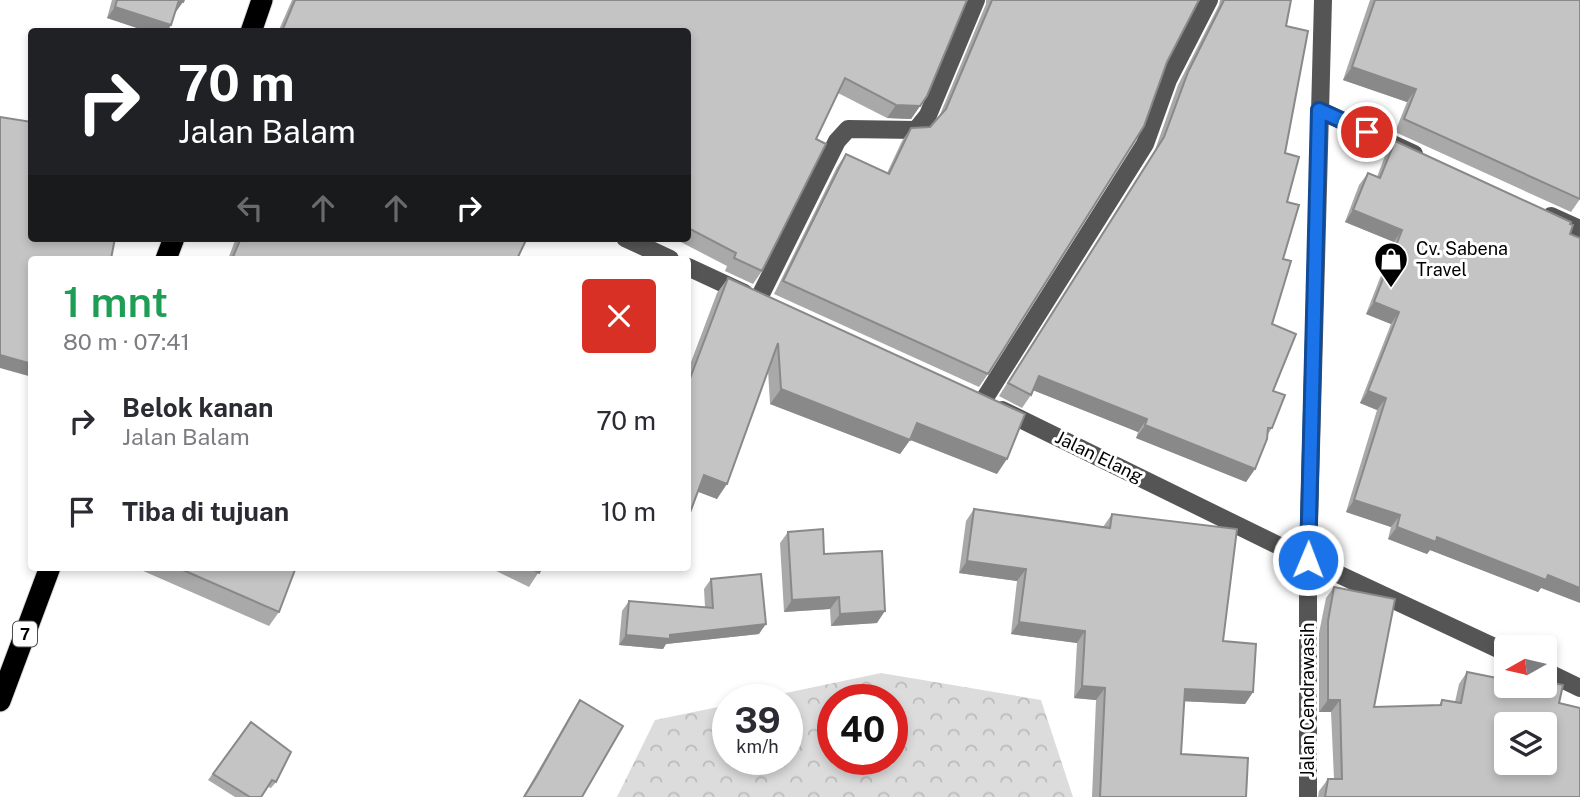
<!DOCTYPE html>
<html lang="id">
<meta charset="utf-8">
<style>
body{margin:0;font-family:"Public Sans",sans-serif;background:#f2f2f3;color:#2b2b33;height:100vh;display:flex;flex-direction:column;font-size:26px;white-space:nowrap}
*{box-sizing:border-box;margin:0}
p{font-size:23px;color:#7c7c81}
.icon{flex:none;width:38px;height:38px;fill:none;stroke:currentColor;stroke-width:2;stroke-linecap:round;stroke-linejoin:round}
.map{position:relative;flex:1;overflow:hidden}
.drawer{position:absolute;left:28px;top:256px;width:663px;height:315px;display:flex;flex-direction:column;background:#fff;border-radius:7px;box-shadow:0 4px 10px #0003}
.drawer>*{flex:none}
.hud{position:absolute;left:28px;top:28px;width:663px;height:214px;border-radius:7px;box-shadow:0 4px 10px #0003;background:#202124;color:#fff;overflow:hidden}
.needle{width:46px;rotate:262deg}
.tools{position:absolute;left:1494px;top:635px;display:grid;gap:14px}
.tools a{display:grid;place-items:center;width:63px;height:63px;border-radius:7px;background:#fff;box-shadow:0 4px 10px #0003;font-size:35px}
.speed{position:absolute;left:712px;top:684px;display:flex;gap:14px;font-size:35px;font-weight:700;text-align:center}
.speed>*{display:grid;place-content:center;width:91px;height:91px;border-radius:50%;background:#fff;box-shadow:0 4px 10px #0003;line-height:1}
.speed small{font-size:18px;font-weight:400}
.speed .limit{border:10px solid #d22;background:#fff;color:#111}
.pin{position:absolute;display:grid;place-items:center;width:60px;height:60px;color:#fff;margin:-30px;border:4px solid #fff;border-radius:50%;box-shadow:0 2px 7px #0007}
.me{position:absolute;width:77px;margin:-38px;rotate:1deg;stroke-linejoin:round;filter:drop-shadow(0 0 5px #0008)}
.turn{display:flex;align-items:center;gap:24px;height:147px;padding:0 35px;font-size:32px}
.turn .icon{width:91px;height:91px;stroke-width:2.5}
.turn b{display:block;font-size:49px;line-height:60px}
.lanes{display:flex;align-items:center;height:66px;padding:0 35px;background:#0003;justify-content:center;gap:35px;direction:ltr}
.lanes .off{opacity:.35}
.round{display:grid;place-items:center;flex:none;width:74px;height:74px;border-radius:7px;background:#f2f2f3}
.headline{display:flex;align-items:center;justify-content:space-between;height:119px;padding:0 35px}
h1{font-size:42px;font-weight:600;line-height:52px;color:#1e9e55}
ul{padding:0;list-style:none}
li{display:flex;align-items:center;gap:21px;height:91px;padding:0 35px}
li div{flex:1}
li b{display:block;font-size:26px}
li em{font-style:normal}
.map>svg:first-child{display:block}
.forest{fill:url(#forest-crowns);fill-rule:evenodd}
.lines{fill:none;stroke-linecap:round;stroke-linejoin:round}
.highway-casing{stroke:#dbdbdb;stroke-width:23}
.minor{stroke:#555;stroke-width:18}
.highway{stroke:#000;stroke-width:21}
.wall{fill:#a9a9a9}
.shaded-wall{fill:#898989}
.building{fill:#c4c4c4;stroke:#898989;stroke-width:2;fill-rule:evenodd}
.route-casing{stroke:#114b97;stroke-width:18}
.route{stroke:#1a73e8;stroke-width:12}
.labels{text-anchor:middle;stroke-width:6;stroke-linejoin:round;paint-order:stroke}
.shield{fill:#fff;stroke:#4c4c4c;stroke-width:2}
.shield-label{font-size:16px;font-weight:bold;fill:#000}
.poi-label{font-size:18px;fill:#000;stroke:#fff;text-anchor:start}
.street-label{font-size:18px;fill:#000;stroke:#fff}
</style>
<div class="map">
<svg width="1580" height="797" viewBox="0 0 1580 797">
<defs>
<pattern id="forest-crowns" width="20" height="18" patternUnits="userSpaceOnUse" patternTransform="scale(1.75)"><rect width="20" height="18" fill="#dcdcdc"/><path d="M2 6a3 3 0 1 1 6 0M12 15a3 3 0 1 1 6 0" fill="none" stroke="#bbb"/></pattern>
</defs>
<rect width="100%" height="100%" fill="#fff"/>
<path class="forest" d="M881,673L1041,700L1073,797H617L655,720L728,705V760H788V700H752ZM833,700H892V760H833Z"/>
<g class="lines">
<g class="highway-casing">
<path id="highway" d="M251,32L262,0
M166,259L174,238
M0,701L50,567"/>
</g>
<path class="minor" d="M1319,110L1414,154
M1551,216L1580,229
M625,238L670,259
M688,267L744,293
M758,300L837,141L848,129L916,130L928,115L976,0
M983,401L1145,144L1168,80L1209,0
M1002,410L1308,560L1507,653
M1545,671L1580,688
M1308,797V560L1323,0"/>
<use href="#highway" class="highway"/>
</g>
<path class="wall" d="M112,0H184L175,13L167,32H149L107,18Z
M292,0H967L927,96L911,119L887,118L838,93L816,139L762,271L753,284L725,271L727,266L673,238H688V32H278Z
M986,0H1199L988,374L979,387L774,294L837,167L846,154L887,173L902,141L911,128L930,127L939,117L986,4Z
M1220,0H1291L1286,26L1285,153L1287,202L1283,259L1272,324L1273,391L1272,428L1268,434L1255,469L1246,482L1136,438L1138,432L1033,390L1031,395L1022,408L999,396L1155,150L1178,85L1219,5Z
M1370,0H1580V199L1571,212L1395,132L1407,102L1343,80Z
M1395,141L1570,224L1541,588L1538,592L1430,550L1427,554L1388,539L1391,527L1346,512L1377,410L1360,403L1391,324L1366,314L1394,242L1345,222L1359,185L1368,173L1377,177L1386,153Z
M236,238H527L517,259H228Z
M728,278L997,474L910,440L900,454L770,404L768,370L717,499L698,491L688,518V370L717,293Z
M974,509L1103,527L1112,514L1223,641L1253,692L1245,704L1184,701L1181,754L1246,797H1092L1096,700L1074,698L1077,643L1011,634L1017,581L959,573L966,521Z
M788,532L824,554L877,623L831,626L830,609L784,612L780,543Z
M134,567H296L279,612L269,626Z
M488,567H542L529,587Z
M711,579L759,634L666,644L663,649L619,645L622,611L629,601L705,607L704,589Z
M1334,587L1374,707L1439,705L1442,700L1455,702L1459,684L1467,672L1559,703L1580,797H1318L1319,791L1328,779H1334L1331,712H1319V633L1326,598Z
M580,700L582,797H523L572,712Z
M251,722L276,782L271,788L268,787L261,797H235L208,780Z"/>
<path class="shaded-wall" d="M179,0L183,2L175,13Z
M115,7L171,25L167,32H149L107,18Z
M1352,67L1416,89L1407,102L1343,80Z
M927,96L911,119L887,118L896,105Z
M1353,210L1402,230L1394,242L1345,222Z
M1374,302L1399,312L1391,324L1366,314Z
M0,355L32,364V377L0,368Z
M1039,376L1147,419L1138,432L1030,389Z
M781,389L910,440L900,454L770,404Z
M1368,391L1386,398L1377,410L1360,403Z
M917,423L1007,459L997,474L906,438Z
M1145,425L1255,469L1246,482L1136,438Z
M704,475L727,484L717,499L693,490Z
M1354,500L1400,515L1391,527L1346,512Z
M1397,527L1437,537L1548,575L1580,588V603L1541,588L1538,592L1430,550L1427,554L1388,539Z
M967,561L1026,569L1017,581L959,573Z
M839,597L830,609L784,612L792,600Z
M885,611L877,623L831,626L840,614Z
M1019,622L1085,631L1077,643L1011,634Z
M766,624L759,634L666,644L663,649L619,645L626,635H670Z
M1082,686L1105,688L1096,700L1074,698Z
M1185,689L1253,692L1245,704L1177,701Z
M1328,700H1340L1331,712H1319Z"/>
<path class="building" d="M117,0H184L183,2L179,0L171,25L115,7Z
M295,0H967L927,96L920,106L896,105L845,78L816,139L826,144L762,271L734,258L736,253L688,228V32H284L282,31Z
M992,0H1199L1167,62L1144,126L988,374L783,281L846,154L889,174L911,128L930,127L946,109Z
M1224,0H1291L1286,26L1308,31L1285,153L1299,157L1287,202L1299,205L1283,259L1291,261L1272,324L1296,334L1273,391L1285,395L1272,428H1268L1267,439L1255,469L1145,425L1147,419L1039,376L1031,395L1008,383L1164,137L1188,72Z
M1375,0H1580V199L1404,119L1416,89L1352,67Z
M0,117L32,122V238H115L111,259H32V364L0,355Z
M1395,141L1571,222L1570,224L1573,225L1570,234L1580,238V588L1548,575L1546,580L1437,537L1436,542L1397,527L1400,515L1354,500L1386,398L1368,391L1399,312L1374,302L1402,230L1353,210L1368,173L1380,178Z
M241,238H527L517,259H232Z
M728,278L1025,414L1007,459L917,423L910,440L781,389L778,343L727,484L704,475L688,518V380L689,381Z
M974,509L1110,528L1112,514L1237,529L1223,641L1256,644L1253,692L1185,689L1181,754L1248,758L1246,797H1100L1105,688L1082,686L1085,631L1019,622L1026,569L967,561Z
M823,529L824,554L882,551L885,611L840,614L839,597L792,600L788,532Z
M176,567H296L279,612Z
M528,567H542L539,573Z
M761,574L766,624L670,635V639L626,635L629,601L713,608L711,579Z
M1334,587L1395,599L1374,707L1441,705L1442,700L1461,703L1467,672L1507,680V686H1545V681L1563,685L1559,703L1580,708V797H1325L1328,779H1342L1340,700H1328V621ZM1507,724H1545V763H1507Z
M580,700L623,726L582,797H524L537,776Z
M251,722L291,752L276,782L272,780L261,797H250L213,774Z"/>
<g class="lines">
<g class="route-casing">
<path id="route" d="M1308,560L1319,110L1367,132"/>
</g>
<use href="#route" class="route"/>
</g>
<defs>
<g id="shop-pin" transform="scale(1.75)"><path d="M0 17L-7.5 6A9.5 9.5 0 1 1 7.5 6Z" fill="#000" stroke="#fff"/><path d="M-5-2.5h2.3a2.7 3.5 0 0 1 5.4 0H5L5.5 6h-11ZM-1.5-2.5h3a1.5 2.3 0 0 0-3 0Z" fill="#fff"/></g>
</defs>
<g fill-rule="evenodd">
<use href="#shop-pin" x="1391" y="259"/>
</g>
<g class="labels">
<rect class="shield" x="13" y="621.5" width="24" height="25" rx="5"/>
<g class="shield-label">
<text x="25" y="640">7</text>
</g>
<g class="poi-label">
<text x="1416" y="255">Cv. Sabena<tspan x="1416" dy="21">Travel</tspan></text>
</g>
<g class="street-label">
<text transform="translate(1099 457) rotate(26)" y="6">Jalan Elang</text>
<text transform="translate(1308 700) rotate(-90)" y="6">Jalan Cendrawasih</text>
</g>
</g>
</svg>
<div class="tools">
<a><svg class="needle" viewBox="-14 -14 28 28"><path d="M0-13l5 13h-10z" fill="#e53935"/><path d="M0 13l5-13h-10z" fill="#7c7c81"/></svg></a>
<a><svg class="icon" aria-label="layers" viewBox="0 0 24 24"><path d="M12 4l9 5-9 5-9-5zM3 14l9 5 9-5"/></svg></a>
</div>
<div class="speed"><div>39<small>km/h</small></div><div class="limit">40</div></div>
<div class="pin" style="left:1367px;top:132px;background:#d93025"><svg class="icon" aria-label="arrive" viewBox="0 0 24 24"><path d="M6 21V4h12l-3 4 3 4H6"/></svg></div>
<svg class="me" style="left:1308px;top:560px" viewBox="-20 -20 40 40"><circle r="17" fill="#1a73e8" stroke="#fff" stroke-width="3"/><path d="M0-11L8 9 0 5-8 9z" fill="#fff"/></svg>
<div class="hud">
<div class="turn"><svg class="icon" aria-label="right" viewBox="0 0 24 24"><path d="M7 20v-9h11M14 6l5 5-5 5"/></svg><div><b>70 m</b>Jalan Balam</div></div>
<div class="lanes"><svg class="icon off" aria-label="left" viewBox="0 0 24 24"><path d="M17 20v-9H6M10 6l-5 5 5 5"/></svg><svg class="icon off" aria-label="ahead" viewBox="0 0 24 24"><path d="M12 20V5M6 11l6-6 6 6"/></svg><svg class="icon off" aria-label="ahead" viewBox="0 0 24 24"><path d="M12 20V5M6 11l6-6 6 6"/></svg><svg class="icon" aria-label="right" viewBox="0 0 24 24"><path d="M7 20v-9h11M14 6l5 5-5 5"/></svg></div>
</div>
<section class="drawer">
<div class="headline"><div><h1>1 mnt</h1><p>80 m · 07:41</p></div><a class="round" style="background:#d93025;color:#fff"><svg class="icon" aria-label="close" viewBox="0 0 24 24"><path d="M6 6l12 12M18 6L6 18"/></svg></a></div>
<ul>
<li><svg class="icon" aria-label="right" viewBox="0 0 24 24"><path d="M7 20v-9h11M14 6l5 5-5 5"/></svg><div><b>Belok kanan</b><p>Jalan Balam</p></div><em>70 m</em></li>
<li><svg class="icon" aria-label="arrive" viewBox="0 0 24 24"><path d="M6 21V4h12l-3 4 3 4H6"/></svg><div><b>Tiba di tujuan</b></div><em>10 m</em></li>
</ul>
</section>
</div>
